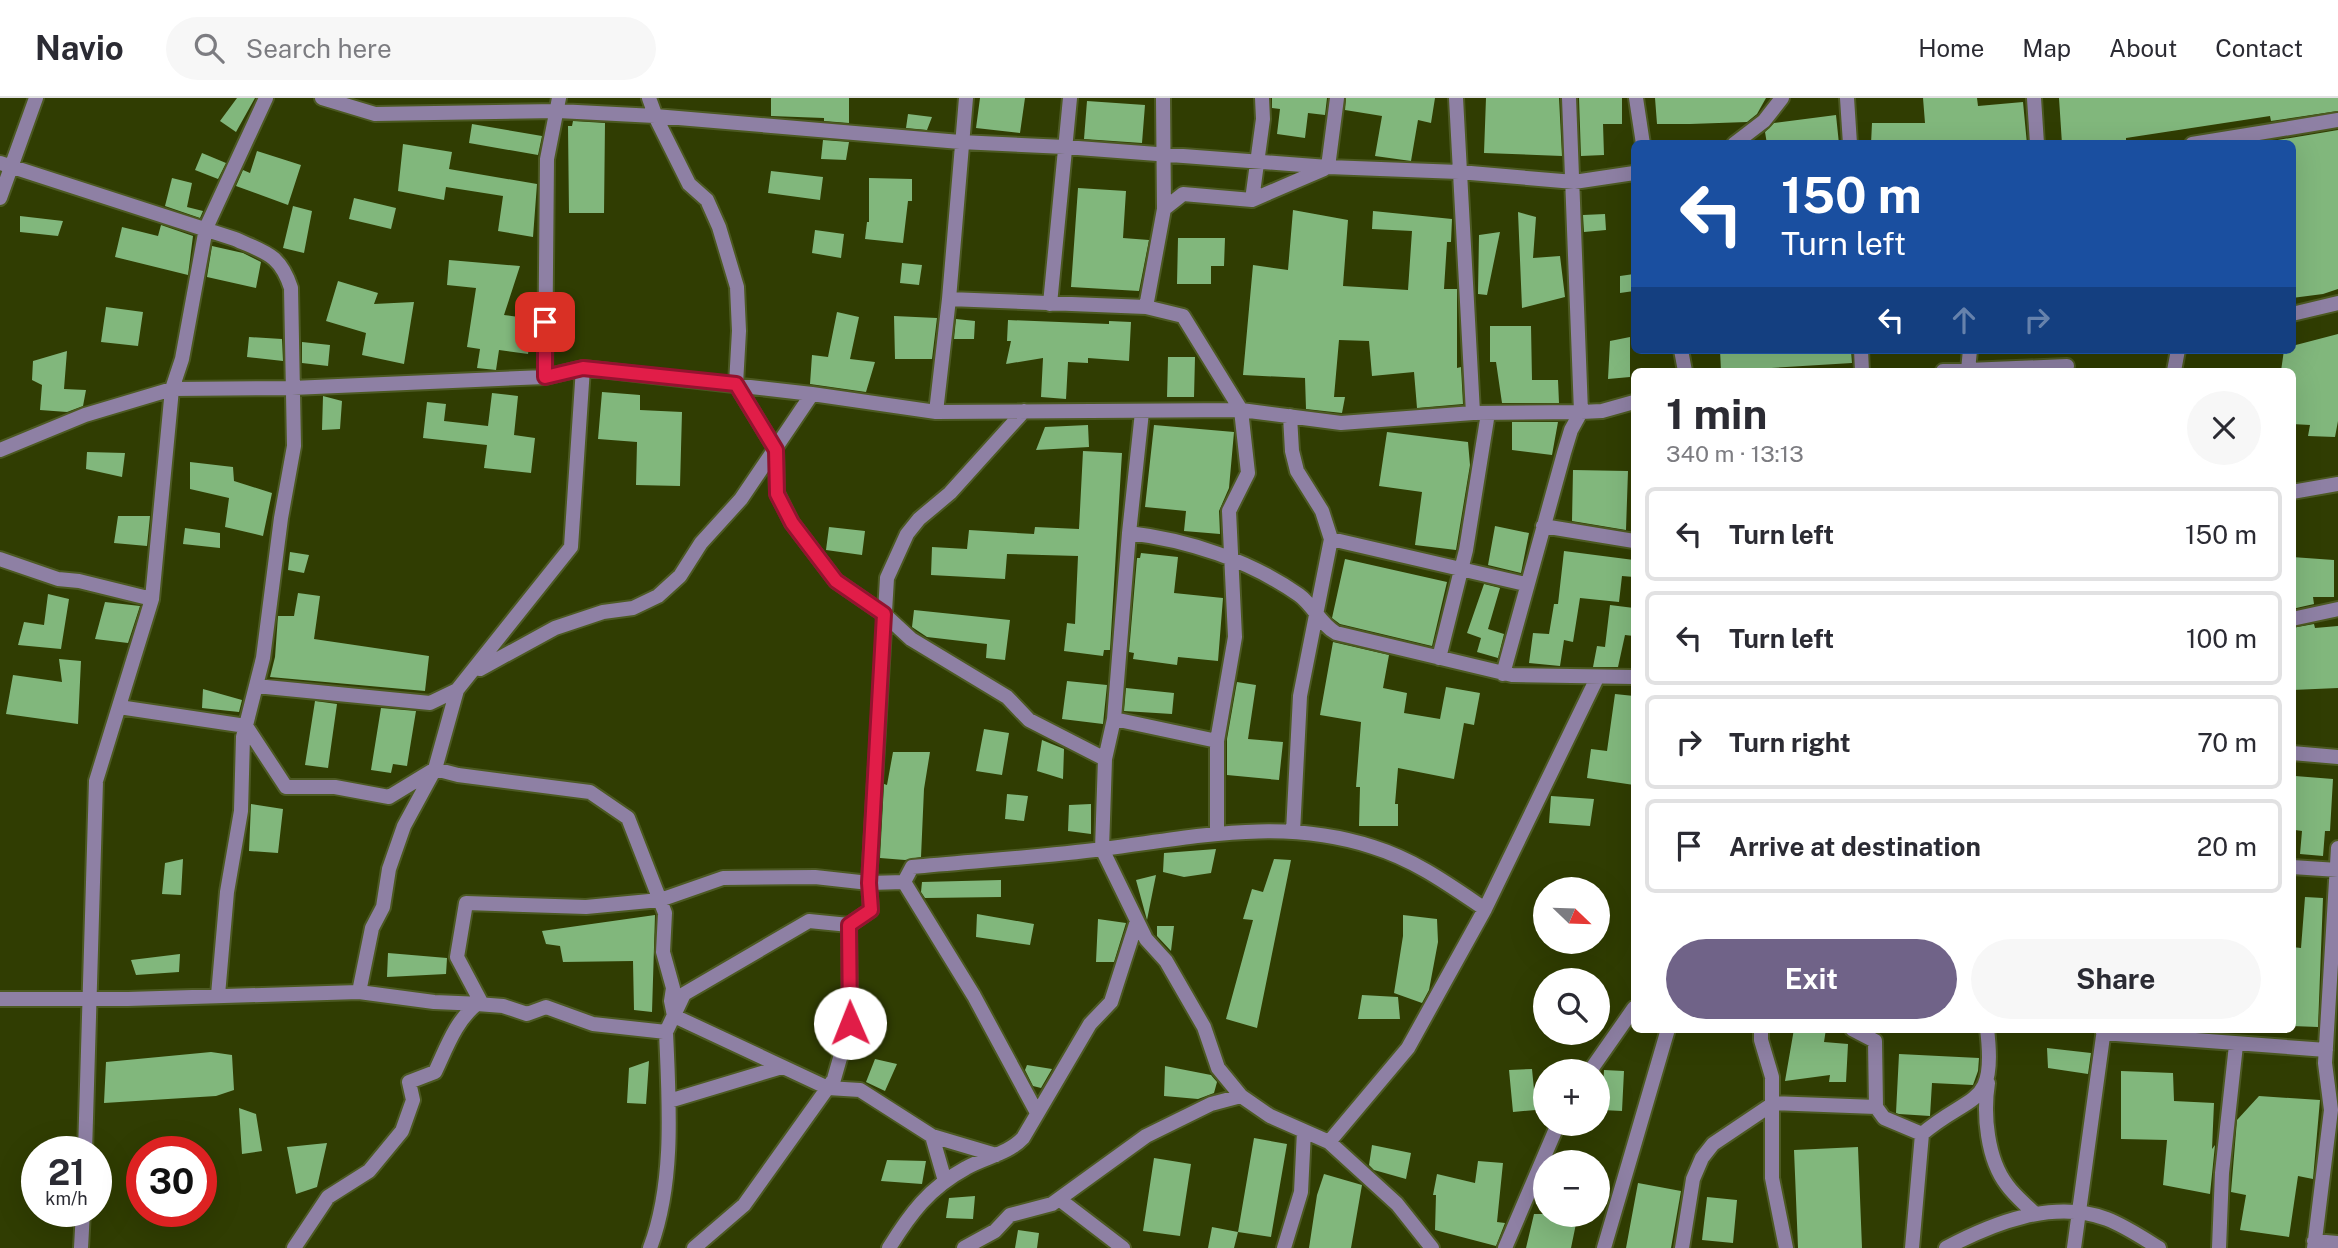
<!DOCTYPE html>
<meta charset="utf-8">
<style>
body{margin:0;font-family:"Public Sans",sans-serif;background:#f7f7f7;color:#2b2b33;height:100vh;display:flex;flex-direction:column;font-size:26px;white-space:nowrap}
*{box-sizing:border-box;margin:0}
p{font-size:23px;color:#7c7c81}
.icon{flex:none;width:38px;height:38px;fill:none;stroke:currentColor;stroke-width:2;stroke-linecap:round;stroke-linejoin:round}
.map{position:relative;flex:1;overflow:hidden}
.sheet{position:absolute;left:1631px;top:270px;width:665px;height:665px;display:flex;flex-direction:column;background:#fff;border-radius:10px;box-shadow:0 7px 28px #0002}
.sheet>*{flex:none}
.guide{position:absolute;left:1631px;top:42px;width:665px;height:214px;border-radius:10px;box-shadow:0 7px 28px #0002;background:#1a4fa0;color:#fff;overflow:hidden}
.needle{width:46px;rotate:113deg}
.fabs{position:absolute;left:1533px;top:779px;display:grid;gap:14px}
.fabs a{display:grid;place-items:center;width:77px;height:77px;border-radius:50%;background:#fff;box-shadow:0 7px 28px #0002;font-size:35px}
.speed{position:absolute;left:21px;top:1038px;display:flex;gap:14px;font-size:35px;font-weight:700;text-align:center}
.speed>*{display:grid;place-content:center;width:91px;height:91px;border-radius:50%;background:#fff;box-shadow:0 7px 28px #0002;line-height:1}
.speed small{font-size:18px;font-weight:400}
.speed .limit{border:10px solid #d22;background:#fff;color:#111}
.pin{position:absolute;display:grid;place-items:center;width:60px;height:60px;color:#fff;margin:-30px;border-radius:14px;box-shadow:0 4px 10px #0006}
.me{position:absolute;width:77px;margin:-38px;rotate:359deg;stroke-linejoin:round;filter:drop-shadow(0 0 5px #0008)}
.turn{display:flex;align-items:center;gap:24px;height:147px;padding:0 35px;font-size:32px}
.turn .icon{width:91px;height:91px;stroke-width:2.5}
.turn b{display:block;font-size:49px;line-height:60px}
.lanes{display:flex;align-items:center;height:66px;padding:0 35px;background:#0003;justify-content:center;gap:35px;direction:ltr}
.lanes .off{opacity:.35}
.round{display:grid;place-items:center;flex:none;width:74px;height:74px;border-radius:37px;background:#f7f7f7}
.summary{display:flex;align-items:center;justify-content:space-between;height:119px;padding:0 35px}
h1{font-size:42px;font-weight:700;line-height:52px}
.button{display:flex;gap:14px;margin-top:auto;padding:14px 35px}
.button a{flex:1;height:80px;border-radius:42px;background:#706388;color:#fff;font-size:28px;font-weight:700;line-height:80px;text-align:center}
.button a+a{background:#f7f7f7;color:#2b2b33}
ul{padding:0;list-style:none}
li{display:flex;align-items:center;gap:21px;height:94px;margin:0 14px 10px;padding:0 21px;border:4px solid #e1e1e2;border-radius:10px}
li div{flex:1}
li b{display:block;font-size:26px}
li em{font-style:normal}
header{display:flex;align-items:center;gap:42px;box-sizing:border-box;height:98px;padding:0 35px;background:#fff;border-bottom:2px solid #e1e1e2}
header strong{font-size:33px}
nav{display:flex;gap:38px;margin-inline-start:auto;font-size:24px}
.search{width:490px;height:63px;background:#f7f7f7;display:flex;align-items:center;gap:18px;box-sizing:border-box;padding:0 24px;border-radius:38px;color:#7c7c81;font-size:26px}
.map>svg:first-child{display:block}
.building{fill:#81b77c}
.lines{fill:none;stroke-linecap:round;stroke-linejoin:round}
.minor-casing{stroke:#4c5922;stroke-width:18}
.minor{stroke:#8e80a4;stroke-width:14}
.route-casing{stroke:#92132f;stroke-width:18}
.route{stroke:#e11d48;stroke-width:12}
</style>
<header>
<strong>Navio</strong>
<div class="search"><svg class="icon" aria-label="search" viewBox="0 0 24 24"><circle cx="10" cy="10" r="6"/><path d="M15 15l6 6"/></svg>Search here</div>
<nav><a>Home</a><a>Map</a><a>About</a><a>Contact</a></nav>
</header>
<div class="map">
<svg width="2338" height="1150" viewBox="0 0 2338 1150">
<rect width="100%" height="100%" fill="#303d02"/>
<path class="building" d="M237,0H255L236,34L220,23Z
M771,0H849V25L824,23V20L771,18Z
M980,0H1025L1020,35L976,30Z
M1272,0H1327L1325,17L1308,15L1305,40L1277,36L1280,11L1272,10Z
M1346,0H1435L1431,25L1418,22L1411,63L1375,58L1382,18L1345,12Z
M1486,0H1559L1562,58L1484,55Z
M1579,0H1622V26H1603L1604,57L1581,58Z
M1655,0H1766L1757,16L1747,24L1690,26H1657Z
M1923,0H1977L1978,8L2023,4L2027,46H1871L1872,25H1925Z
M2059,0H2338V13L2271,23L2270,18L2126,40V46H2062Z
M1087,3L1145,7L1142,45L1084,41Z
M908,16L932,19L927,32L906,30Z
M1836,17L1839,46H1767L1765,34L1774,25Z
M573,23L605,25L604,115H569L568,28H572Z
M472,26L542,38L538,57L469,45Z
M2338,32V191L2323,196L2292,200V46H2254Z
M823,42L849,44L846,62L821,61Z
M403,46L452,54L449,71L537,86L533,139L498,133L503,98L446,89L444,102L398,93Z
M257,53L301,67L288,107L236,88L243,72L250,75Z
M202,55L226,65L218,81L195,72Z
M771,73L823,79L820,102L768,95Z
M172,80L192,85L187,109L203,113L200,120L165,108Z
M869,80L912,81V103H908L903,145L865,141L867,124H869Z
M1078,90L1126,93L1123,140L1149,142L1139,193L1071,189Z
M354,100L396,110L391,131L349,121Z
M293,108L312,113L304,155L283,150Z
M1293,112L1348,122L1343,188L1408,192L1412,133L1372,131L1373,113L1452,121L1451,144H1447L1444,191H1457V270L1461,269L1463,306L1417,310L1414,274L1372,278L1369,243L1339,242L1334,299H1345L1342,315L1306,311L1305,280L1243,277L1253,167L1288,172Z
M1518,114L1536,119L1533,160L1560,158L1565,199L1522,210Z
M1605,116L1606,132L1584,134L1583,117Z
M20,118L63,123L58,138L20,134Z
M161,127L193,138L188,177L115,159L122,129L158,138Z
M815,132L844,136L841,160L812,155Z
M1500,134L1487,197L1478,196L1479,137Z
M1178,140H1225L1224,168H1211V186H1177Z
M212,148L243,155L261,164L256,190L207,179Z
M449,162L520,168L504,217L533,221L528,256L499,252L496,272L477,270L480,251L467,249L476,190L447,187Z
M902,165L922,167L919,187L900,185Z
M1634,176V193L1620,195V178Z
M338,183L378,195L374,206L414,204L404,266L362,257L366,235L326,223Z
M106,209L143,214L138,248L101,244Z
M837,214L859,219L850,261L875,264L866,294L810,286L812,257L828,259Z
M894,218L937,220L932,261H895Z
M956,221L975,223L974,241H954Z
M1008,222L1109,226V223L1131,224L1129,263L1088,260V265L1068,264L1066,301L1041,299L1043,260L1006,266L1011,243H1007Z
M1490,228H1531L1532,282H1558L1559,305H1502L1496,264H1490Z
M2338,236V323L2335,339L2308,338L2310,327L2292,326V273H2281L2284,252H2292V248Z
M249,239L282,241L283,263L247,259Z
M1630,239V279L1608,281L1610,243Z
M302,244L330,247L328,268L302,265Z
M1720,252H1851L1852,265L1721,273Z
M67,253L64,291L86,292L83,308L67,314L40,312L42,287L32,282L33,263Z
M1168,259H1195L1194,299H1167Z
M602,294L640,297V312L682,314L680,388L636,387L637,344L598,341Z
M492,295L518,298L514,337L535,340L531,375L484,370L487,347L423,340L427,304L446,306L444,323L488,328Z
M323,298L342,303L340,331L322,332Z
M1512,324H1558L1552,357L1512,352Z
M1088,327L1089,349L1036,352L1045,329Z
M1154,327L1234,334L1229,390L1219,413L1220,436L1184,433L1186,413L1145,409Z
M1387,334L1468,344L1470,367L1456,452L1415,447L1422,394L1379,388Z
M1083,353L1122,355L1110,552H1104L1103,558L1064,553L1067,525L1075,526L1078,458L1007,456L1005,481L931,477L932,449L967,451L969,432L1034,436L1035,429L1079,431Z
M87,354L125,355L122,379L86,371Z
M190,364L233,369L234,383L272,395L263,438L225,429L229,400L190,391Z
M1573,372L1628,373L1626,432L1572,423Z
M118,418H150L147,448L114,445Z
M1495,428L1529,435L1521,475L1488,467Z
M829,429L865,433L862,457L826,452Z
M185,430L220,435V450L183,446Z
M1564,453L1634,462V479L1622,478L1619,504L1580,500L1573,544L1564,542L1560,568L1529,565L1533,535L1549,536L1554,506H1558Z
M290,454L309,457L304,475L288,472Z
M1141,455L1178,459L1174,495L1223,500L1218,563L1178,559L1177,567L1133,561L1134,555L1129,554L1137,460H1140Z
M2292,459L2334,462V499H2313L2314,506L2292,511Z
M1345,461L1447,484L1432,548L1340,526L1332,520Z
M1484,486L1500,490L1488,531L1504,536L1498,560L1477,554L1481,540L1467,535Z
M298,495L320,498L314,541L429,558L425,593L270,579L275,559L278,518H294Z
M48,496L69,501L61,551L18,547L24,524L44,527Z
M105,504L140,508L128,545L95,541Z
M1610,507L1634,510V538L1625,537L1618,569H1593L1597,548L1605,549Z
M914,512L1010,522L1005,562L986,560L987,546L927,539L912,529Z
M2314,526L2315,530L2338,528V590L2292,592V530Z
M1333,544L1389,557L1383,590L1407,595L1404,615L1440,621L1446,589L1480,595L1474,627L1464,625L1454,681L1398,670L1395,706H1398V728H1359L1360,689H1356L1361,624L1320,617Z
M59,561L81,563L78,626L6,616L13,577L62,584Z
M1067,583L1107,587L1103,626L1062,621Z
M1237,584L1256,587L1248,641L1283,644L1279,682L1227,677V641Z
M1126,590L1174,595L1172,616L1124,613Z
M203,591L242,602L239,614L202,610Z
M1615,596L1634,598V687L1587,680L1591,651L1607,653Z
M315,603L337,606L328,670L305,667Z
M381,610L416,613L407,668L393,666L391,675L371,672Z
M984,631L1009,635L1002,677L976,673Z
M1042,642L1064,651L1063,681L1037,673Z
M893,654H930L924,691L921,759L905,762L880,760L884,686L887,687Z
M2295,678L2333,681L2330,733H2325L2323,758L2300,756L2302,733L2295,732Z
M1007,696L1028,698L1024,723L1005,721Z
M1551,698L1594,701L1590,728L1549,725Z
M251,706L283,711L278,755L249,753Z
M1091,706V736L1068,733L1069,707Z
M1216,751L1211,775L1184,779L1163,774L1164,755Z
M183,761L181,797L162,796L165,765Z
M1274,761L1291,762L1257,930L1226,921L1253,822L1243,821L1252,791L1263,794Z
M1156,777L1147,822L1136,782Z
M1001,782V799L925,800L921,794L922,784Z
M2305,799L2323,800L2318,929L2292,928V849L2301,850Z
M977,816L1034,826L1030,847L976,839Z
M655,817L652,914L634,912L633,863L563,864L560,848L546,846L542,833Z
M1403,817L1437,821L1438,844L1429,892L1422,905L1394,895L1403,838Z
M1098,821L1126,825L1114,864H1096Z
M1157,828H1174L1171,853L1157,838Z
M388,855L447,860L446,876L387,879Z
M180,856L179,874L136,877L131,862Z
M1362,897L1398,899L1400,921H1358Z
M1794,931H1826L1824,944L1848,946L1846,984H1829L1830,977L1785,983Z
M2047,950L2091,955L2088,976L2048,970Z
M211,954L232,957L234,992L216,998L104,1005L106,964Z
M1899,956L1979,960L1978,973L1973,987L1932,985L1930,1018L1899,1016L1896,1015Z
M875,961L897,966L885,993L866,984Z
M649,963L646,1006L627,1005L629,970Z
M1027,967L1052,971L1041,990L1033,988L1025,972Z
M1165,968L1211,977L1217,984L1214,995L1198,1001L1164,998Z
M1532,971L1536,1012L1513,1014L1509,972Z
M1604,972L1624,973L1622,1013L1602,1012Z
M2121,973L2173,975L2174,1003L2214,1005L2212,1051L2215,1047L2210,1096L2163,1087L2167,1042L2121,1041Z
M2259,998L2320,1002L2313,1081L2298,1078L2289,1139L2240,1132L2246,1097L2231,1094L2237,1022Z
M239,1010L256,1016L262,1053L242,1056Z
M1254,1040L1287,1046L1271,1139L1238,1134Z
M327,1045L317,1089L296,1096L287,1049Z
M1372,1047L1411,1055L1406,1081L1374,1072L1369,1067Z
M1858,1049L1862,1150H1798L1794,1052Z
M1154,1060L1191,1066L1180,1138L1143,1133Z
M887,1062L926,1063L922,1086L881,1083Z
M1478,1063L1503,1065L1497,1124L1505,1125L1496,1148L1435,1132L1436,1097H1433L1437,1076L1475,1085Z
M1324,1076L1362,1087L1351,1150H1309L1317,1097Z
M1638,1085L1681,1093L1671,1150H1626Z
M975,1098L973,1121L946,1120L949,1100Z
M1707,1099L1737,1102L1733,1145L1702,1142Z
M1534,1116H1578L1571,1150H1526Z
M1212,1129L1238,1134L1234,1150H1208Z
M1018,1132L1039,1135L1037,1150H1015Z"/>
<g class="lines">
<g class="minor-casing">
<path id="minor" d="M322,0L375,16L558,13L655,18L960,44L1065,49L1328,69L1459,74L1574,84L1634,75
M649,0L657,22L689,86L707,102L719,129L737,189L739,233L736,286L776,352L777,395L792,425L836,483L884,516L911,541L1007,599L1029,622L1105,661L1102,751L1146,841L1166,863L1204,929L1218,970L1241,998L1270,1018L1329,1044L1397,1106L1432,1150
M1456,0L1473,315
M1636,0L1643,46
M1847,0L1850,46
M2034,0L2037,46
M1734,46L1764,23L1782,0
M2192,46L2338,22
M0,65L235,141C266,155 280,156 291,190L294,348L281,420L263,560L243,639L241,713L227,794L218,897
M1328,69L1337,0
M0,100L36,0
M1252,102L1263,21L1262,0
M1164,111L1183,96L1252,102L1324,71
M949,201L1146,209L1183,218L1241,312L1248,375L1229,413L1235,539L1217,643V733
M1050,206L1070,0
M1146,209L1164,111L1163,0
M2292,216L2338,205
M1681,252L1685,273
M1861,252L1862,273
M1968,272L1970,252
M1943,273L2067,268
M2174,273L2178,252
M545,279L547,61L559,0
M936,314L949,201L966,0
M1142,314L1129,435C1188,442 1249,462 1299,497C1314,508 1320,526 1336,535L1512,577L1634,579
M1290,318L1292,353L1297,373L1322,413L1331,441L1300,598L1293,734
M0,352L85,317L172,291L292,290L545,279L583,270L812,296L936,314L1241,312L1341,325L1473,315L1581,314L1602,313L1634,304
M2292,394L2338,386
M1543,428L1634,443
M1331,441L1525,486
M0,461L58,481L79,483L152,501
M2292,521L2338,511
M1439,560L1466,452L1488,315
M480,571L555,530L603,514L633,510L658,498L680,478L701,445L741,401L812,296
M1503,576L1564,355L1571,332L1581,314L1569,0
M256,588L430,605L457,592L571,449L583,270
M119,609L246,628L286,689H335L389,699L435,671L458,677L590,694L628,720L665,815L663,854L673,890L671,903L674,918L828,990L860,992L932,1038
M1114,621L1217,643
M2292,655L2338,659
M1105,661L1114,621L1129,435
M2292,769L2338,772
M904,784L974,898L1036,1013
M359,894L372,830L383,809L389,771L404,728L435,671L457,592
M0,901H128L359,894L434,904L482,906L457,859L466,805L586,809L660,802L723,780L815,779L869,785L887,480L907,436L919,421L950,395L1024,313
M1761,931V942L1772,979V1080L1786,1150
M1852,931L1875,943L1876,1009L1884,1020L1922,1036
M2103,935L2326,952
M1590,973L1634,910
M1988,985C1983,1016 1987,1061 2007,1087C2014,1097 2025,1106 2034,1115
M669,1003L782,969
M1329,1044L1408,950L1485,811L1597,580
M85,1054L96,683L152,501L172,291L182,261L206,130L266,0
M945,1083L932,1038L996,1057
M1059,1101L1123,1150
M2314,1143L2338,1145
M81,1150L83,1113
M294,1150L328,1099L369,1073L402,1033L413,1002L409,984L435,974C446,951 456,922 477,906L503,908L527,916L546,909L593,926L666,934L684,896L809,823L849,827L871,812L869,785L904,784L912,769C976,763 1040,759 1103,751C1196,739 1281,719 1373,749C1415,762 1448,786 1485,811
M650,1150C675,1084 669,1004 666,934
M694,1150L744,1107L834,981L850,925L849,827
M889,1150C910,1116 929,1090 966,1070C985,1059 1008,1056 1023,1040L1090,926L1111,904L1137,823
M964,1150L995,1133L1010,1117L1052,1106L1146,1038L1211,1006L1241,998
M1284,1150L1301,1094L1304,1033
M1505,1150L1558,1026
M1604,1150L1668,931
M1682,1150L1693,1081L1702,1060L1713,1046L1774,1005L1876,1009
M1912,1150L1922,1036C1971,994 1997,1011 1987,931
M1946,1150C1993,1125 2053,1101 2107,1121C2125,1128 2143,1140 2159,1150
M2074,1150L2104,931
M2219,1150L2222,1075L2236,947
M2314,1150L2331,1012L2325,965L2338,750"/>
</g>
<use href="#minor" class="minor"/>
</g>
<g class="lines">
<g class="route-casing">
<path id="route" d="M545,224V279L583,270L736,286L776,352L777,396L792,425L836,483L884,516L869,785L871,812L849,827L850,925"/>
</g>
<use href="#route" class="route"/>
</g>
</svg>
<div class="fabs">
<a><svg class="needle" viewBox="-14 -14 28 28"><path d="M0-13l5 13h-10z" fill="#e53935"/><path d="M0 13l5-13h-10z" fill="#7c7c81"/></svg></a>
<a><svg class="icon" aria-label="search" viewBox="0 0 24 24"><circle cx="10" cy="10" r="6"/><path d="M15 15l6 6"/></svg></a>
<a>+</a>
<a>−</a>
</div>
<div class="speed"><div>21<small>km/h</small></div><div class="limit">30</div></div>
<div class="pin" style="left:545px;top:224px;background:#d93025"><svg class="icon" aria-label="arrive" viewBox="0 0 24 24"><path d="M6 21V4h12l-3 4 3 4H6"/></svg></div>
<svg class="me" style="left:850px;top:925px" viewBox="-20 -20 40 40"><circle r="19" fill="#fff"/><path d="M0-13L10 11 0 6-10 11z" fill="#e11d48"/></svg>
<div class="guide">
<div class="turn"><svg class="icon" aria-label="left" viewBox="0 0 24 24"><path d="M17 20v-9H6M10 6l-5 5 5 5"/></svg><div><b>150 m</b>Turn left</div></div>
<div class="lanes"><svg class="icon" aria-label="left" viewBox="0 0 24 24"><path d="M17 20v-9H6M10 6l-5 5 5 5"/></svg><svg class="icon off" aria-label="ahead" viewBox="0 0 24 24"><path d="M12 20V5M6 11l6-6 6 6"/></svg><svg class="icon off" aria-label="right" viewBox="0 0 24 24"><path d="M7 20v-9h11M14 6l5 5-5 5"/></svg></div>
</div>
<section class="sheet">
<div class="summary"><div><h1>1 min</h1><p>340 m · 13:13</p></div><a class="round"><svg class="icon" aria-label="close" viewBox="0 0 24 24"><path d="M6 6l12 12M18 6L6 18"/></svg></a></div>
<ul>
<li><svg class="icon" aria-label="left" viewBox="0 0 24 24"><path d="M17 20v-9H6M10 6l-5 5 5 5"/></svg><div><b>Turn left</b></div><em>150 m</em></li>
<li><svg class="icon" aria-label="left" viewBox="0 0 24 24"><path d="M17 20v-9H6M10 6l-5 5 5 5"/></svg><div><b>Turn left</b></div><em>100 m</em></li>
<li><svg class="icon" aria-label="right" viewBox="0 0 24 24"><path d="M7 20v-9h11M14 6l5 5-5 5"/></svg><div><b>Turn right</b></div><em>70 m</em></li>
<li><svg class="icon" aria-label="arrive" viewBox="0 0 24 24"><path d="M6 21V4h12l-3 4 3 4H6"/></svg><div><b>Arrive at destination</b></div><em>20 m</em></li>
</ul>
<div class="button"><a>Exit</a><a>Share</a></div>
</section>
</div>
